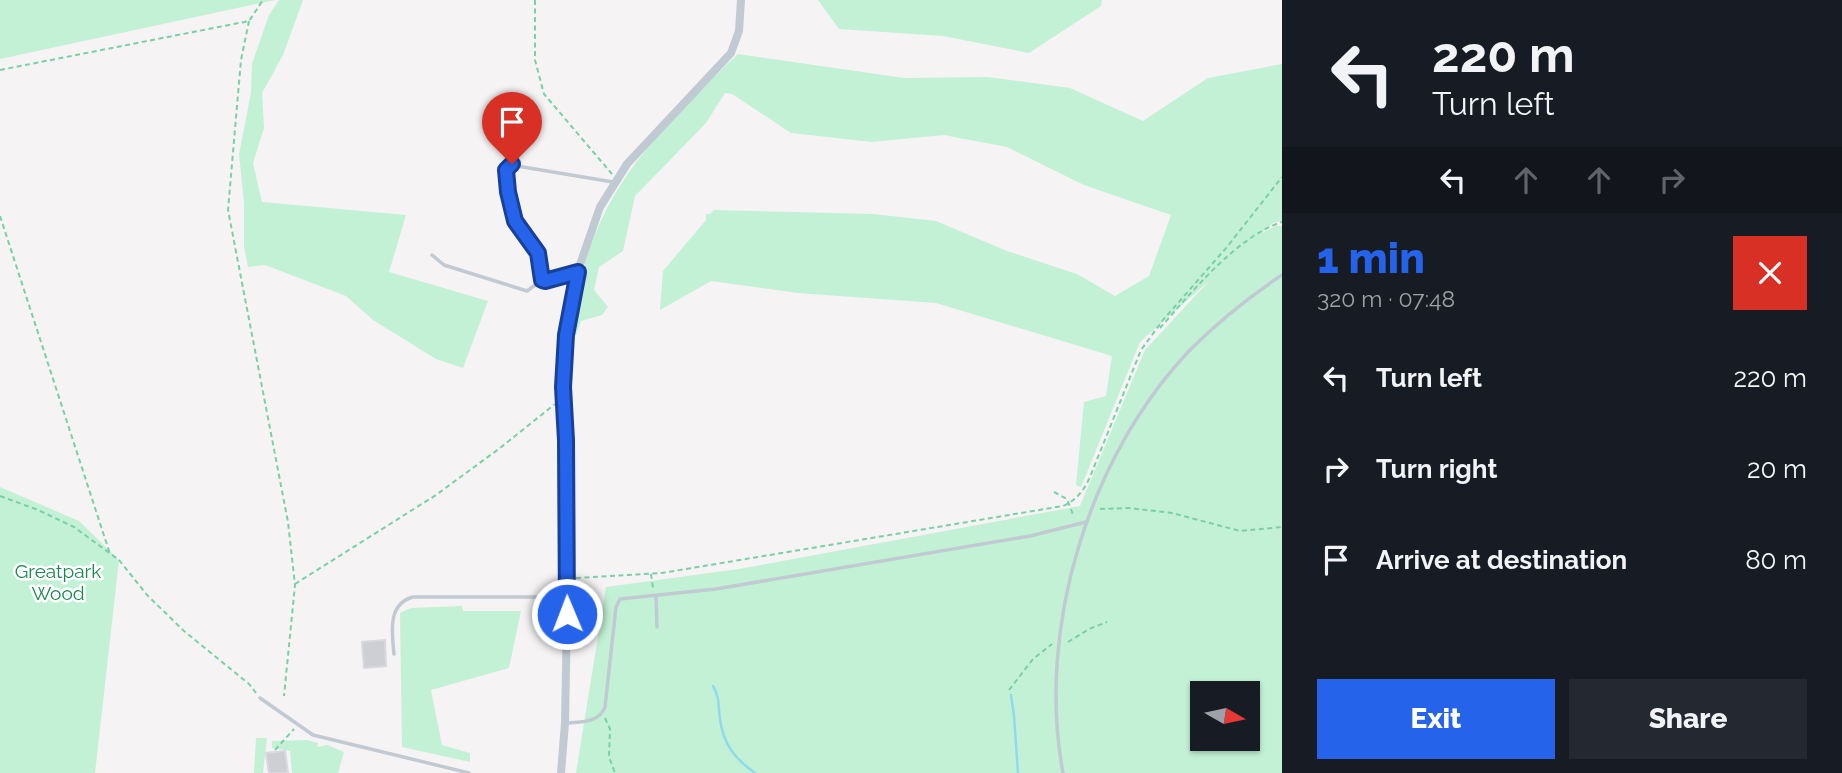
<!DOCTYPE html>
<meta charset="utf-8">
<style>
body{margin:0;font-family:Raleway,sans-serif;background:#242831;color:#f1f3f6;height:100vh;display:flex;flex-direction:column;font-size:26px;white-space:nowrap}
*{box-sizing:border-box;margin:0}
p{font-size:23px;color:#9ea1a6}
.icon{flex:none;width:38px;height:38px;fill:none;stroke:currentColor;stroke-width:2;stroke-linecap:round;stroke-linejoin:round}
.map{position:relative;flex:1;overflow:hidden}
.sheet{display:flex;flex-direction:column;background:#171b24;width:560px}
.sheet>*{flex:none}
.guide{background:#171b24;color:#f1f3f6;overflow:hidden}
.needle{width:46px;rotate:99deg}
.fabs{position:absolute;left:1190px;top:681px;display:grid;gap:14px}
.fabs a{display:grid;place-items:center;width:70px;height:70px;border-radius:0px;background:#171b24;box-shadow:0 2px 5px #0004;font-size:35px}
.pin{position:absolute;display:grid;place-items:center;width:60px;height:60px;color:#fff;margin:-72px -30px;border-radius:50% 50% 50% 0;rotate:-45deg;box-shadow:0 0 7px #0007}
.pin .icon{rotate:45deg}
.me{position:absolute;width:77px;margin:-38px;rotate:359deg;stroke-linejoin:round;filter:drop-shadow(0 0 5px #0008)}
.turn{display:flex;align-items:center;gap:24px;height:147px;padding:0 35px;font-size:32px}
.turn .icon{width:91px;height:91px;stroke-width:2.5}
.turn b{display:block;font-size:49px;line-height:60px}
.lanes{display:flex;align-items:center;height:66px;padding:0 35px;background:#0003;justify-content:center;gap:35px;direction:ltr}
.lanes .off{opacity:.35}
.round{display:grid;place-items:center;flex:none;width:74px;height:74px;border-radius:0px;background:#242831}
.head{display:flex;align-items:center;justify-content:space-between;height:119px;padding:0 35px}
h1{font-size:42px;font-weight:800;line-height:52px;color:#2563eb}
.action{display:flex;gap:14px;margin-top:auto;padding:14px 35px}
.action a{flex:1;height:80px;border-radius:0px;background:#2563eb;color:#fff;font-size:28px;font-weight:800;line-height:80px;text-align:center}
.action a+a{background:#242831;color:#f1f3f6}
ul{padding:0;list-style:none}
li{display:flex;align-items:center;gap:21px;height:91px;padding:0 35px}
li div{flex:1}
li b{display:block;font-size:26px}
li em{font-style:normal}
main{display:flex;flex:1;min-height:0}
.map>svg:first-child{display:block}
.green{fill:#c3f1d5;fill-rule:evenodd}
.lines{fill:none;stroke-linecap:round;stroke-linejoin:round}
.stream{stroke:#90daee;stroke-width:2.5}
.building{fill:#cdcfd5;stroke:#d7d9de;stroke-width:2}
.path{stroke:#7ad0a6;stroke-width:2;stroke-dasharray:5 3.5;stroke-linecap:butt}
.lane{stroke:#c1cad2;stroke-width:3.5}
.street{stroke:#c1cad2;stroke-width:8}
.route-casing{stroke:#184099;stroke-width:18}
.route{stroke:#2563eb;stroke-width:12}
.labels{text-anchor:middle;stroke-width:5;stroke-linejoin:round;paint-order:stroke}
.park-label{font-size:19px;fill:#17864f;stroke:#fff}
</style>
<main>
<div class="map">
<svg width="1282" height="773" viewBox="0 0 1282 773">
<rect width="100%" height="100%" fill="#f5f3f3"/>
<path class="green" d="M0,0H275L0,59Z
M279,0H303L283,55L262,93L264,128L253,163L262,202L406,215L389,272L488,301L463,368L436,359L373,320L346,296L265,265L248,267L244,246V203L239,154L251,93L252,64L269,15Z
M818,0H1102L1101,6L1029,53L943,36L839,29Z
M738,54L904,78L987,77L1070,88L1143,121L1208,78L1282,64V221L1273,223L1262,233L1276,226H1282V773H576L606,587L739,569L1080,506L1145,350L1210,280L1140,342L1081,487L1076,485L1084,402L1106,396L1112,356L936,303L798,293L711,281L660,310L663,271L706,220V214H710L714,210L873,214L936,221L1007,251L1077,274L1115,296L1149,276L1171,215L1084,185L1007,147L944,135L872,142L791,133L732,94L725,93L706,123L635,196L623,251L599,267L594,290L608,307L602,315L581,321L576,335L570,336C576,302 581,269 594,237C623,163 682,107 738,54ZM1202,693H1248V738H1202Z
M0,487L79,521L119,560L95,773H0Z
M462,606L463,611H521L509,668L431,690L442,745L470,753V762L402,747L400,613L411,608Z
M256,738H267L263,773H254Z
M307,740L318,743L317,747L327,745L344,752L338,773H292L290,751L272,748V741Z"/>
<g class="lines">
<path class="stream" d="M713,686C720,698 718,706 720,719C723,744 735,759 755,773
M1011,695L1014,716L1018,773"/>
</g>
<path class="building" d="M385,640L386,666L364,668L362,642Z
M285,751L288,773H269L266,753Z"/>
<g class="lines">
<path class="path" d="M535,0V60L544,94L612,174
M249,21L241,60L228,210L288,522L295,585L284,696
M0,70L249,21L263,0
M0,216L110,554
M1160,328C1191,293 1236,237 1282,222
M1054,492L1067,499L1074,517
M0,496L38,510L74,527L119,560L147,595L184,631L249,684L256,693
M1100,509L1129,508L1172,513L1240,531L1282,527
M651,574L653,588
M576,578L662,573L1063,506C1077,500 1084,490 1090,477L1141,350L1163,320L1227,247L1282,177
M295,584L436,495L500,448L555,404
M1068,642L1089,629L1107,622
M1009,690L1033,659L1052,644
M605,718L610,729L609,757L615,773
M275,750L294,729"/>
<path class="lane" d="M432,255L444,265L527,291L542,280
M575,273L545,281L542,280L538,253L515,221L505,178L506,170L511,165L613,182
M656,596L657,627
M394,654C392,633 387,604 413,597H566
M260,698L313,735L469,773
M566,723C581,722 599,723 605,707L616,607L620,599L716,589L1030,536L1086,522
M1063,773C1036,629 1089,455 1191,349C1219,321 1249,297 1282,275"/>
<path class="street" d="M561,773L565,723L567,614L566,440L563,387L566,335L576,276L600,207L627,164L731,53L739,31L741,0"/>
</g>
<g class="lines">
<g class="route-casing">
<path id="route" d="M512,164L506,170L508,192L515,221L538,253L542,280L545,281L578,272L566,335L563,387L566,440L567,614"/>
</g>
<use href="#route" class="route"/>
</g>
<g class="labels">
<g class="park-label">
<text x="58" y="578">Greatpark<tspan x="58" dy="22">Wood</tspan></text>
</g>
</g>
</svg>
<div class="fabs">
<a><svg class="needle" viewBox="-14 -14 28 28"><path d="M0-13l5 13h-10z" fill="#e53935"/><path d="M0 13l5-13h-10z" fill="#9ea1a6"/></svg></a>
</div>
<div class="pin" style="left:512px;top:164px;background:#d93025"><svg class="icon" aria-label="arrive" viewBox="0 0 24 24"><path d="M6 21V4h12l-3 4 3 4H6"/></svg></div>
<svg class="me" style="left:567px;top:614px" viewBox="-20 -20 40 40"><circle r="17" fill="#2563eb" stroke="#fff" stroke-width="3"/><path d="M0-11L8 9 0 5-8 9z" fill="#fff"/></svg>
</div>
<section class="sheet">
<div class="guide">
<div class="turn"><svg class="icon" aria-label="left" viewBox="0 0 24 24"><path d="M17 20v-9H6M10 6l-5 5 5 5"/></svg><div><b>220 m</b>Turn left</div></div>
<div class="lanes"><svg class="icon" aria-label="left" viewBox="0 0 24 24"><path d="M17 20v-9H6M10 6l-5 5 5 5"/></svg><svg class="icon off" aria-label="ahead" viewBox="0 0 24 24"><path d="M12 20V5M6 11l6-6 6 6"/></svg><svg class="icon off" aria-label="ahead" viewBox="0 0 24 24"><path d="M12 20V5M6 11l6-6 6 6"/></svg><svg class="icon off" aria-label="right" viewBox="0 0 24 24"><path d="M7 20v-9h11M14 6l5 5-5 5"/></svg></div>
</div>
<div class="head"><div><h1>1 min</h1><p>320 m · 07:48</p></div><a class="round" style="background:#d93025;color:#fff"><svg class="icon" aria-label="close" viewBox="0 0 24 24"><path d="M6 6l12 12M18 6L6 18"/></svg></a></div>
<ul>
<li><svg class="icon" aria-label="left" viewBox="0 0 24 24"><path d="M17 20v-9H6M10 6l-5 5 5 5"/></svg><div><b>Turn left</b></div><em>220 m</em></li>
<li><svg class="icon" aria-label="right" viewBox="0 0 24 24"><path d="M7 20v-9h11M14 6l5 5-5 5"/></svg><div><b>Turn right</b></div><em>20 m</em></li>
<li><svg class="icon" aria-label="arrive" viewBox="0 0 24 24"><path d="M6 21V4h12l-3 4 3 4H6"/></svg><div><b>Arrive at destination</b></div><em>80 m</em></li>
</ul>
<div class="action"><a>Exit</a><a>Share</a></div>
</section>
</main>
